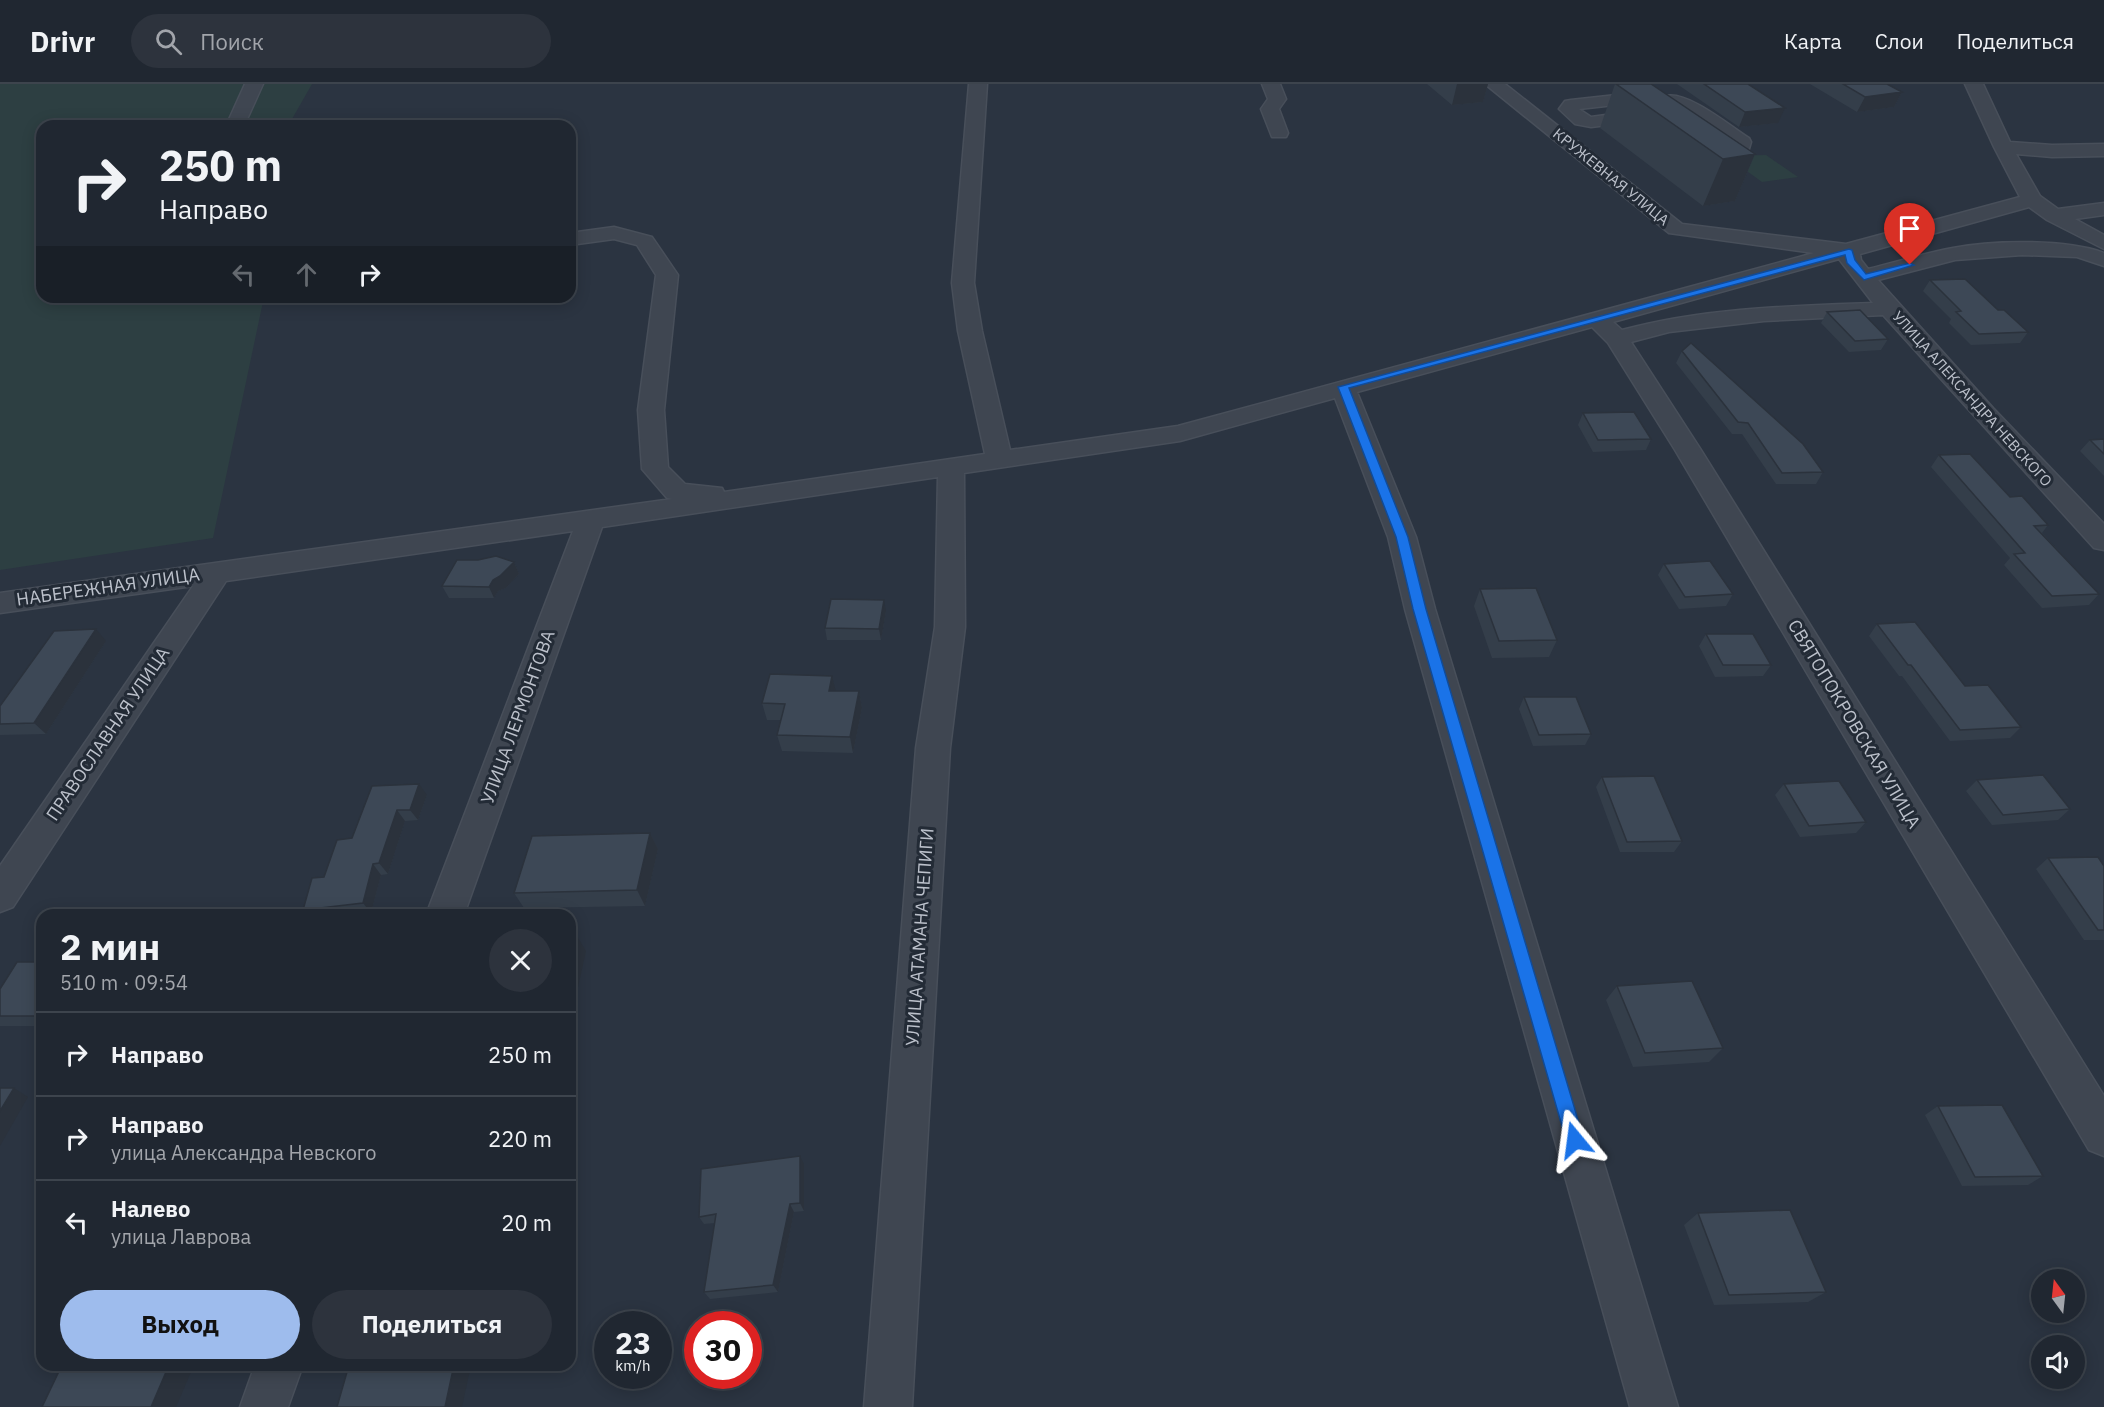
<!DOCTYPE html>
<html lang="ru">
<meta charset="utf-8">
<style>
body{margin:0;font-family:"IBM Plex Sans",sans-serif;background:#2d333d;color:#f1f3f6;height:100vh;display:flex;flex-direction:column;font-size:22px;white-space:nowrap}
*{box-sizing:border-box;margin:0}
p{font-size:20px;color:#a2a5ab}
.icon{flex:none;width:33px;height:33px;fill:none;stroke:currentColor;stroke-width:2;stroke-linecap:round;stroke-linejoin:round}
.map{position:relative;flex:1;overflow:hidden}
.drawer{position:absolute;left:36px;top:825px;width:540px;height:462px;display:flex;flex-direction:column;background:#202731;border-radius:18px;box-shadow:0 3px 15px #0003,0 0 0 2px #3d444d}
.drawer>*{flex:none}
.hud{position:absolute;left:36px;top:36px;width:540px;height:183px;border-radius:18px;box-shadow:0 3px 15px #0003,0 0 0 2px #3d444d;background:#202731;color:#f1f3f6;overflow:hidden}
.needle{width:39px;rotate:345deg}
.controls{position:absolute;left:2031px;top:1185px;display:grid;gap:12px}
.controls a{display:grid;place-items:center;width:54px;height:54px;border-radius:50%;background:#202731;box-shadow:0 3px 15px #0003,0 0 0 2px #3d444d;font-size:30px}
.speed{position:absolute;left:594px;top:1227px;display:flex;gap:12px;font-size:30px;font-weight:700;text-align:center}
.speed>*{display:grid;place-content:center;width:78px;height:78px;border-radius:50%;background:#202731;box-shadow:0 3px 15px #0003,0 0 0 2px #3d444d;line-height:1}
.speed small{font-size:15px;font-weight:400}
.speed .limit{border:9px solid #d22;background:#fff;color:#111}
.pin{position:absolute;display:grid;place-items:center;width:51px;height:51px;color:#fff;margin:-62px -26px;border-radius:50% 50% 50% 0;rotate:-45deg;box-shadow:0 0 6px #0007}
.pin .icon{rotate:45deg}
.me{position:absolute;width:66px;margin:-33px;rotate:344deg;stroke-linejoin:round;filter:drop-shadow(0 0 4px #0008)}
.turn{display:flex;align-items:center;gap:21px;height:126px;padding:0 24px;font-size:27px}
.turn .icon{width:78px;height:78px;stroke-width:2.5}
.turn b{display:block;font-size:42px;line-height:51px}
.lanes{display:flex;align-items:center;height:57px;padding:0 24px;background:#0003;justify-content:center;gap:30px;direction:ltr}
.lanes .off{opacity:.35}
.round{display:grid;place-items:center;flex:none;width:63px;height:63px;border-radius:32px;background:#2d333d}
.overview{display:flex;align-items:center;justify-content:space-between;height:102px;padding:0 24px}
h1{font-size:36px;font-weight:700;line-height:45px}
.action{display:flex;gap:12px;margin-top:auto;padding:12px 24px}
.action a{flex:1;height:69px;border-radius:36px;background:#9ebced;color:#111;font-size:24px;font-weight:700;line-height:69px;text-align:center}
.action a+a{background:#2d333d;color:#f1f3f6}
ul{padding:0;list-style:none}
li{display:flex;align-items:center;gap:18px;height:84px;padding:0 24px;border-top:2px solid #3d444d}
li div{flex:1}
li b{display:block;font-size:22px}
li em{font-style:normal}
header{display:flex;align-items:center;gap:36px;box-sizing:border-box;height:84px;padding:0 30px;background:#202731;border-bottom:2px solid #3d444d}
header strong{font-size:28px}
nav{display:flex;gap:33px;margin-inline-start:auto;font-size:21px}
.search{width:420px;height:54px;background:#2d333d;display:flex;align-items:center;gap:15px;box-sizing:border-box;padding:0 21px;border-radius:33px;color:#a2a5ab;font-size:22px}
.map>svg:first-child{display:block}
.green{fill:#2d3f42}
.lines{fill:none;stroke-linecap:round;stroke-linejoin:round}
.minor-casing{stroke:#484f5a;stroke-width:3}
.minor{fill:#3f4651;fill-rule:evenodd}
.wall{fill:#343e4a}
.shaded-wall{fill:#2b323c}
.building{fill:#3d4856;stroke:#2b323c;stroke-width:1.5}
.route{fill:#1a73e8;stroke:#114b97;stroke-width:1.5}
.labels{text-anchor:middle;stroke-width:6;stroke-linejoin:round;paint-order:stroke}
.far-street-label{font-size:15px;fill:#bcc1cb;stroke:#232b36}
.street-label{font-size:18px;fill:#bcc1cb;stroke:#232b36}
</style>
<header>
<strong>Drivr</strong>
<div class="search"><svg class="icon" aria-label="search" viewBox="0 0 24 24"><circle cx="10" cy="10" r="6"/><path d="M15 15l6 6"/></svg>Поиск</div>
<nav><a>Карта</a><a>Слои</a><a>Поделиться</a></nav>
</header>
<div class="map">
<svg width="2104" height="1323" viewBox="0 0 2104 1323">
<rect width="100%" height="100%" fill="#2b3441"/>
<path class="green" d="M0,0H312L288,42H42V213H264L213,454L0,486Z
M1766,71L1798,93L1762,98L1726,72Z"/>
<g class="lines">
<g class="minor-casing">
<path id="minor" d="M245,0H263L244,42H226Z
M969,0H987L974,199L982,247L1010,366L1178,342L1814,169L1669,149L1485,0H1505L1682,140L1846,160L2020,113L1994,63L1965,0H1983L2010,58L2052,61L2104,60V72L2052,73L2016,70L2040,112L2058,125L2104,119V131L2075,135L2104,151V165L2047,136L2029,123L1860,170L1861,176L1868,185C1897,178 1925,169 1953,164C1993,156 2067,155 2104,169V182L2077,173L2022,171L1955,176L1878,196L1993,324L2104,440V466L2094,464L1883,231L1764,237L1669,248L1631,258L1701,366L2104,1012V1072L2089,1066L1675,366L1608,259L1592,243L1357,308L1416,453L1435,525L1678,1323H1630L1405,525L1388,453L1335,314L1180,357L964,389L965,543L950,664L912,1323H864L916,664L935,543L938,393L602,443L464,831H426L573,447L226,497L13,823L0,828V782L193,502L0,529V509L672,415L667,414L642,385L638,326L656,191L637,161L614,155L570,161V149L614,143L652,153L678,191L664,326L668,383L685,400L722,404L724,408L985,370L958,247L952,199ZM1839,175L1873,219C1788,222 1703,224 1622,246L1613,238Z
M1262,0H1280L1286,15L1279,25L1288,49L1286,53H1272L1261,25L1268,15Z
M1653,7L1659,8L1662,12L1659,16L1579,25L1591,33L1672,22L1663,16L1666,12C1688,7 1730,42 1749,54L1751,58L1748,68H1734L1732,60L1690,31L1591,43L1575,40L1559,25L1565,17L1571,16Z
M255,1281H303L288,1323H240Z"/>
</g>
<use href="#minor" class="minor"/>
</g>
<path class="wall" d="M1427,0H1488L1483,18L1452,21Z
M1615,0H1651L1755,70L1735,117L1703,122L1600,44Z
M1677,0H1748L1778,39L1739,43Z
M1810,0H1887L1902,8L1894,23L1857,28Z
M1930,196L1998,226L2028,248L2020,259L1971,261L1949,239L1951,235L1923,207Z
M1827,228L1888,255L1881,266L1849,268L1821,239Z
M1682,267L1823,388L1816,400H1776L1742,350H1732L1676,279Z
M1583,329L1651,355L1646,366L1593,368L1578,341Z
M2104,355V392L2080,367L2090,356Z
M1939,371L2010,413L2048,441L2042,449L2099,510L2089,521L2042,524L2004,481L2010,474L1931,383Z
M514,478L519,490L506,504L498,507L494,514H449L442,502Z
M1664,480L1733,510L1726,522L1679,525L1658,491Z
M1480,505L1557,556L1549,573L1492,574L1474,522Z
M886,527L881,556H827L825,544Z
M1877,540L1965,602L2021,643L2010,654L1950,657L1902,592H1899L1869,552Z
M1706,550L1771,581L1763,592L1715,593L1699,562Z
M106,557L46,650L0,651V622Z
M832,592L835,607H859L862,624L853,669L782,667L777,651L781,636H767L762,619Z
M1524,613L1591,650L1585,661L1533,662L1519,625Z
M1602,693L1682,757L1674,768H1620L1596,703Z
M1977,696L2070,725L2058,736L1992,741L1966,707Z
M1784,700L1866,738L1856,749L1800,753L1775,711Z
M372,702L427,711L418,736L405,737L388,790L381,791L371,829L359,831H307L303,826L324,793L352,754Z
M650,749L658,765L645,822L524,824L514,809Z
M2048,774L2104,782V856H2084L2036,785Z
M42,878V942H0V905Z
M1617,902L1723,964L1709,978L1633,983L1606,916Z
M1938,1022L2043,1092L2028,1101L1962,1102L1925,1031Z
M804,1080V1127L794,1128L778,1208L710,1215L704,1208L715,1139L704,1140L699,1133Z
M1698,1129L1826,1208L1808,1218L1714,1221L1684,1141Z"/>
<path class="shaded-wall" d="M1457,0H1488L1483,18L1452,21Z
M1902,8L1894,23L1857,28L1865,13Z
M1785,24L1778,39L1739,43L1745,28Z
M1755,70L1735,117L1703,122L1723,75Z
M514,478L519,490L506,504L498,507L494,514L489,503L493,496Z
M884,516L886,527L881,556L879,545Z
M96,545L106,557L46,650L34,639Z
M832,592L836,608L829,607Z
M859,607L862,624L853,669L850,653Z
M419,700L427,711L418,736L410,726Z
M397,726L405,737L388,790L379,779Z
M650,749L658,765L645,822L637,806Z
M373,780L381,791L371,829L363,819Z
M577,852L586,867L572,930L570,927V882Z
M14,1004L28,1013L0,1062V1027Z
M800,1072L804,1080V1127L800,1119Z
M790,1120L794,1128L778,1208L773,1201Z
M169,1281H194L176,1323H151Z
M454,1281H471L462,1323H445Z"/>
<path class="building" d="M1616,0H1651L1755,70L1723,75Z
M1704,0H1748L1785,24L1745,28Z
M1843,0H1887L1902,8L1865,13Z
M1965,195L1998,226H2004L2028,248L1979,250L1956,228L1961,227L1930,196Z
M1860,226L1888,255L1855,257L1827,228Z
M1691,259L1803,360L1823,388L1782,389L1748,339L1738,338L1682,267Z
M1634,328L1651,355L1598,356L1583,329Z
M2104,355V370L2090,356Z
M1970,370L2010,413L2022,412L2048,441L2034,442L2099,510L2052,512L2014,470L2025,469L1939,371Z
M496,472L514,478L500,492L493,496L489,503L442,502L457,476H478Z
M1710,477L1733,510L1685,513L1664,480Z
M1536,504L1557,556L1499,557L1480,505Z
M831,515L884,516L879,545L825,544Z
M1915,538L1965,602L1988,601L2021,643L1960,646L1911,581H1908L1877,540Z
M96,545L34,639L0,640V622L54,547Z
M1706,550H1753L1771,581H1723Z
M770,590L832,592L829,607H859L850,653L777,651L785,620L762,619Z
M1524,613H1576L1591,650L1539,651Z
M2043,691L2070,725L2003,731L1977,696Z
M1654,692L1682,757L1627,758L1602,693Z
M1839,697L1866,738L1809,742L1784,700Z
M419,700L410,726H397L379,779L373,780L363,819L303,826L312,794L324,793L337,756L352,754L372,702Z
M650,749L637,806L514,809L532,752Z
M2098,773L2104,782V846H2098L2048,774Z
M570,852H577L570,882Z
M17,878H42V932H0V905Z
M1692,897L1723,964L1645,969L1617,902Z
M0,1004H14L0,1027Z
M2002,1021L2043,1092L1975,1093L1938,1022Z
M800,1072V1119L790,1120L773,1201L704,1208L716,1130L699,1133L701,1085Z
M1790,1126L1826,1208L1729,1211L1698,1129Z
M62,1281H169L151,1323H42Z
M349,1281H454L445,1323H337Z"/>
<path class="route" d="M1849,165L1852,166L1855,176L1866,190L1910,179L1914,181L1864,196L1847,179L1845,171L1349,304L1408,453L1426,525L1584,1056L1581,1062L1575,1065L1569,1062L1566,1056L1413,525L1396,453L1338,303Z"/>
<g class="labels">
<g class="far-street-label">
<text transform="translate(1611 93) rotate(39)" y="5">КРУЖЕВНАЯ УЛИЦА</text>
<text transform="translate(1972 315) rotate(48)" y="5">УЛИЦА АЛЕКСАНДРА НЕВСКОГО</text>
</g>
<g class="street-label">
<text transform="translate(108 503) rotate(-8)" y="6">НАБЕРЕЖНАЯ УЛИЦА</text>
<text transform="translate(518 633) rotate(-70)" y="6">УЛИЦА ЛЕРМОНТОВА</text>
<text transform="translate(1854 640) rotate(59)" y="6">СВЯТОПОКРОВСКАЯ УЛИЦА</text>
<text transform="translate(108 650) rotate(-56)" y="6">ПРАВОСЛАВНАЯ УЛИЦА</text>
<text transform="translate(920 853) rotate(-86)" y="6">УЛИЦА АТАМАНА ЧЕПИГИ</text>
</g>
</g>
</svg>
<div class="controls">
<a><svg class="needle" viewBox="-14 -14 28 28"><path d="M0-13l5 13h-10z" fill="#e53935"/><path d="M0 13l5-13h-10z" fill="#a2a5ab"/></svg></a>
<a><svg class="icon" aria-label="sound" viewBox="0 0 24 24"><path d="M4 9h4l5-4v14l-5-4H4zM17 9q2 3 0 6"/></svg></a>
</div>
<div class="speed"><div>23<small>km/h</small></div><div class="limit">30</div></div>
<div class="pin" style="left:1910px;top:181px;background:#d93025"><svg class="icon" aria-label="arrive" viewBox="0 0 24 24"><path d="M6 21V4h12l-3 4 3 4H6"/></svg></div>
<svg class="me" style="left:1575px;top:1056px" viewBox="-20 -20 40 40"><path d="M0-17L14 15 0 8-14 15z" fill="#1a73e8" stroke="#fff" stroke-width="4"/></svg>
<div class="hud">
<div class="turn"><svg class="icon" aria-label="right" viewBox="0 0 24 24"><path d="M7 20v-9h11M14 6l5 5-5 5"/></svg><div><b>250 m</b>Направо</div></div>
<div class="lanes"><svg class="icon off" aria-label="left" viewBox="0 0 24 24"><path d="M17 20v-9H6M10 6l-5 5 5 5"/></svg><svg class="icon off" aria-label="ahead" viewBox="0 0 24 24"><path d="M12 20V5M6 11l6-6 6 6"/></svg><svg class="icon" aria-label="right" viewBox="0 0 24 24"><path d="M7 20v-9h11M14 6l5 5-5 5"/></svg></div>
</div>
<section class="drawer">
<div class="overview"><div><h1>2 мин</h1><p>510 m · 09:54</p></div><a class="round"><svg class="icon" aria-label="close" viewBox="0 0 24 24"><path d="M6 6l12 12M18 6L6 18"/></svg></a></div>
<ul>
<li><svg class="icon" aria-label="right" viewBox="0 0 24 24"><path d="M7 20v-9h11M14 6l5 5-5 5"/></svg><div><b>Направо</b></div><em>250 m</em></li>
<li><svg class="icon" aria-label="right" viewBox="0 0 24 24"><path d="M7 20v-9h11M14 6l5 5-5 5"/></svg><div><b>Направо</b><p>улица Александра Невского</p></div><em>220 m</em></li>
<li><svg class="icon" aria-label="left" viewBox="0 0 24 24"><path d="M17 20v-9H6M10 6l-5 5 5 5"/></svg><div><b>Налево</b><p>улица Лаврова</p></div><em>20 m</em></li>
</ul>
<div class="action"><a>Выход</a><a>Поделиться</a></div>
</section>
</div>
